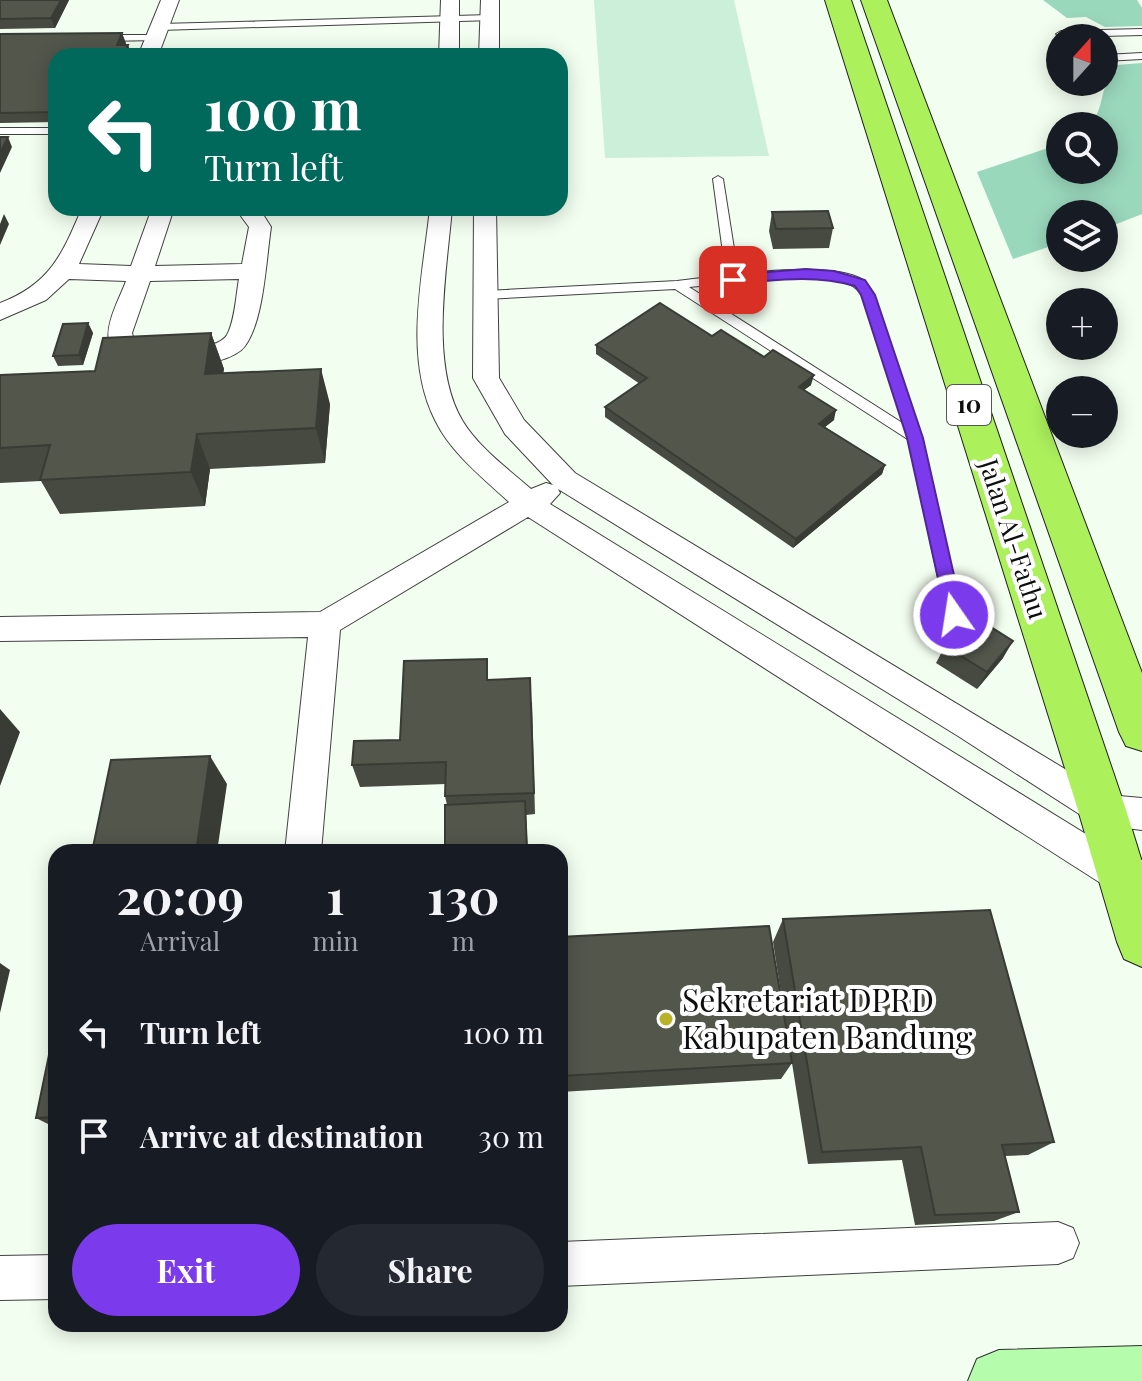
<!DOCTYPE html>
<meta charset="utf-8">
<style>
body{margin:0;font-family:"Playfair Display",serif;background:#242831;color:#f1f3f6;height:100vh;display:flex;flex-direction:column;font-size:30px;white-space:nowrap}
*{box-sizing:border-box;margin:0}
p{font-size:26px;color:#9ea1a6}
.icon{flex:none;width:44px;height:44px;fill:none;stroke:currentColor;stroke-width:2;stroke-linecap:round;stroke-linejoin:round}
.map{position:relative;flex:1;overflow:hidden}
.side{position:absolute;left:48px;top:844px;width:520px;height:488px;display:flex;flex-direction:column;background:#171b24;border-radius:24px;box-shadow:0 4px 20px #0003}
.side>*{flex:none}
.guide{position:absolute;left:48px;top:48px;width:520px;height:168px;border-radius:24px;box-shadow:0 4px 20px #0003;background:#00695c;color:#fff;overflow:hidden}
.needle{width:52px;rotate:21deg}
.tools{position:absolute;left:1046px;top:24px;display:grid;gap:16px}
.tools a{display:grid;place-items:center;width:72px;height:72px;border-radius:50%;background:#171b24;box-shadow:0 4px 20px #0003;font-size:40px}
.pin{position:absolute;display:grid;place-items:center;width:68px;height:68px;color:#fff;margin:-34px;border-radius:16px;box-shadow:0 4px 12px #0006}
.me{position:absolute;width:88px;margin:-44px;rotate:347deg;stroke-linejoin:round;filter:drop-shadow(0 0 6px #0008)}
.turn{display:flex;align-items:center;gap:28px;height:168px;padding:0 24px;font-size:36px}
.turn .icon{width:104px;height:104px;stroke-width:2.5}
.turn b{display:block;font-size:56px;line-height:68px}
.eta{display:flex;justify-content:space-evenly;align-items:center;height:136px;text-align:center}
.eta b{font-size:48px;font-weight:700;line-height:56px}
.action{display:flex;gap:16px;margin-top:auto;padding:16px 24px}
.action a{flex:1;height:92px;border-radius:48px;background:#7c3aed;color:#fff;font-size:32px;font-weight:700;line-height:92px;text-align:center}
.action a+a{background:#242831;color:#f1f3f6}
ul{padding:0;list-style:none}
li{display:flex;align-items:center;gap:24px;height:104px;padding:0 24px}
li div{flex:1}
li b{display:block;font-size:30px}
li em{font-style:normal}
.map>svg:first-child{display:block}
.forest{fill:#9ad8bc}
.pitch{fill:#cbefd8}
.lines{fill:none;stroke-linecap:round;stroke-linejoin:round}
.lane-casing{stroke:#414141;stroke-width:2}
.street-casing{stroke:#414141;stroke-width:2}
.secondary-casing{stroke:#303030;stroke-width:2}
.highway-casing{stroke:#1f1f1f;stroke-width:2}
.lane{fill:#fff;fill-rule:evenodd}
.street{fill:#fff;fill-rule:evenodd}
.secondary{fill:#b5fcad;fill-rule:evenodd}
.highway{fill:#acf05c;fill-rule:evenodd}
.wall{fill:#474a40}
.shaded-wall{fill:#393c34}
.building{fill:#52564b;stroke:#393c34;stroke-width:2}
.route{fill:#7c3aed;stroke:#51269a;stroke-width:2}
.poi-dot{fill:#bab32a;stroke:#fff;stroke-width:3}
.labels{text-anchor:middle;stroke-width:8;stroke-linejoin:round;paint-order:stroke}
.shield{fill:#fff;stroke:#565656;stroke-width:2}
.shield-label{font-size:24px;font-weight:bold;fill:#0e0e0e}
.street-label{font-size:26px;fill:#0e0e0e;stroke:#fff}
.near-poi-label{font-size:32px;fill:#0e0e0e;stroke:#fff;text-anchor:start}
</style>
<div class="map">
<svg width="1142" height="1381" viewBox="0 0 1142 1381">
<rect width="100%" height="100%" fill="#f2feef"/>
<path class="forest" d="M1043,0H1137L1142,8V26L1105,27L1086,17L1067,18Z
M1142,63V214L1104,229V214H1060V243L1013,259L977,172L1060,144V170H1104V126H1089C1106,108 1098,87 1117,65Z"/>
<path class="pitch" d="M594,0H734L769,156L605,158Z"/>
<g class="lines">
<g class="lane-casing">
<path id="lane" d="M490,15L495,18L493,20L160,30L155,27L160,24Z
M1142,29V35L1061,37L1056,34L1061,31Z
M157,35L162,38L160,40L102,41L97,38L102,35Z
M1142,53V59L1104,61V55Z
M0,128H56V134H0Z
M718,176L723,179L738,274C768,271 837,264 863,280C867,283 871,290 874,295L922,438L962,615L959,619L954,621L946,615L909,440L675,289L486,299L480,295L486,291L677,281L726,275L713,179ZM796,277C818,278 849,275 862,295L904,424L689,287Z"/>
</g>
<g class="street-casing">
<path id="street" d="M161,0H179L158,56H138Z
M441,0H459V56H439Z
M481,0H499V56H479Z
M82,208H104L79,264L131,266L152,208H174L155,266L242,264L249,227L235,208H259L271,227C266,260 264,320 245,346C227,371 123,377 110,345C103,327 120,298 126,281L69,279L46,300L0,320V303C50,284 62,255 82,208ZM239,279C236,295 235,321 227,335C216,353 152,353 135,344L132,333L150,281Z
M430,208H452C447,270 429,363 462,420C478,447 507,468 531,489L546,483L553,485L505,434L473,378L474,208H496L499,378L524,420L575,473L1108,795L1142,798V830L1102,825L1090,821L958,736L558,489L560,493L550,504L1128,860H1142V894H1123L1110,889L528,517L340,630L321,852H285L308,637L0,641V617L320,612L509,502C482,477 451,453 435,420C403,357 423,275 430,208Z
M1058,1222L1073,1228L1079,1243L1073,1258L1058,1264L560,1286V1242Z
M56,1255V1299L0,1300V1256Z"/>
</g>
<g class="secondary-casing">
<path id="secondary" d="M1142,1346V1381H968L977,1359L999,1350Z"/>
</g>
<g class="highway-casing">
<path id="highway" d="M825,0H851L1126,810L1142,862V967L1124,959L1117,942L1078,810Z
M861,0H887L1142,673V751L1126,746L1119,732Z"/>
</g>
<use href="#lane" class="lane"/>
<use href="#street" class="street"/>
<use href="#secondary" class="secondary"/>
<use href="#highway" class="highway"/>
</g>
<path class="wall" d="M0,0H69L55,28L0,29Z
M0,34L126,43L125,45L131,54H167L168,56H56V122L0,123Z
M772,212L833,228L829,248L773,249L769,231Z
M88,323L93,333L83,365L58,366L53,356Z
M211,333L224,369L223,373L330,404L325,463L210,469L205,506L60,514L41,481L0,483V375L95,371Z
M712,336L764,357L811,385L804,390L834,420L825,427L885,465L882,474L793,548L605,417V407L640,384L596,354V345Z
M945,646L1003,658L977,689L936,663Z
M489,680L532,702L535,814L526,815L528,852H445L447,805L445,796L446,784L360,787L352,765L400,740Z
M783,919L1054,1142L1028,1155L1005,1156L1019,1212L994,1221L915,1225L902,1160L808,1164L792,1063L781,1079L560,1092V937L784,1013L773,942Z
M56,1021V1128L36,1118Z
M560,1097L562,1149H560Z"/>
<path class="shaded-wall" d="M61,0H69L55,28L51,18Z
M122,33L126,43L120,55L117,45Z
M128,45L132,55L124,54Z
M8,137L12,147L0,173V153Z
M4,214L9,224L0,245V224Z
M88,323L93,333L83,365L79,355Z
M211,333L224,369L217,410L205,374Z
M321,369L330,404L325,463L316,428Z
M814,375L811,385L796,396L799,387Z
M836,410L834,420L817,433L819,424Z
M197,434L210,469L205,506L191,472Z
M885,465L882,474L793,548L796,539Z
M1013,641L1003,658L977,689L987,672Z
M0,709L20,732L0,786Z
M210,756L227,784L217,852H196Z
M0,963L10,970L0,1013Z"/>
<path class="building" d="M0,0H61L51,18L0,19Z
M122,33L117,45H128L124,54H167L166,56H56V112L0,113V34Z
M0,137H8L0,153Z
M828,211L833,228L776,229L772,212Z
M660,303L712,336L721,330L764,357L773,350L814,375L799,387L836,410L819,424L885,465L796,539L605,407L647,378L596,345Z
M88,323L79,355L53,356L63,324Z
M211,333L205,374L321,369L316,428L197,434L191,472L40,480L50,445L0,448V375L95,371L103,338Z
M972,615L1013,641L987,672L945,646Z
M487,659V680L530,678L534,793L445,796L446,762L352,765L354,741L400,740L404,661Z
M210,756L196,852H92L111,760Z
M525,801L527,852H445V805Z
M990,910L1054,1142L1002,1145L1019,1212L935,1215L921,1147L822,1152L783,919Z
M769,926L792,1063L560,1076V937Z
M56,1021V1117L36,1118Z
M560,1097L562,1136H560Z"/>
<path class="route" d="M806,269L834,271L865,280L875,295L923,438L963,615L960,620H948L946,615L907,438L861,295L855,286C815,274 775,280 733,284L726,280L733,275Z"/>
<circle class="poi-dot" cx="666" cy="1019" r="8"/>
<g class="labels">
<rect class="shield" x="947" y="385" width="44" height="40" rx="6"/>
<g class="shield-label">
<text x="969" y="413">10</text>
</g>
<g class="street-label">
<text transform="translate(1013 539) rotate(72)" y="9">Jalan Al-Fathu</text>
</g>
<g class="near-poi-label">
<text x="682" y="1012">Sekretariat DPRD<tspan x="682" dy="37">Kabupaten Bandung</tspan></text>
</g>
</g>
</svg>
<div class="tools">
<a><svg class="needle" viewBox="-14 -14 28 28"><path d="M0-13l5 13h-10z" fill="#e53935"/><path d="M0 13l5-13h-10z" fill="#9ea1a6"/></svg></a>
<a><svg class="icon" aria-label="search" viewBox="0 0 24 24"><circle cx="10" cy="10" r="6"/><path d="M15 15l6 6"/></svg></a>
<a><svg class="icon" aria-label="layers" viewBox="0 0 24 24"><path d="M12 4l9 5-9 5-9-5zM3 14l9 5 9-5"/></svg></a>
<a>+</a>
<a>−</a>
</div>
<div class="pin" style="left:733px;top:280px;background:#d93025"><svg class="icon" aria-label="arrive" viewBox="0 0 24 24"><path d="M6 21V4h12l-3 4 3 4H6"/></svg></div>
<svg class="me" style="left:954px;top:615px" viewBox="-20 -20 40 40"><circle r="17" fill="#7c3aed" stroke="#fff" stroke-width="3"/><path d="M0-11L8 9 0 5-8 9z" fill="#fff"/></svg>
<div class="guide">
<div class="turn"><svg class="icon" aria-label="left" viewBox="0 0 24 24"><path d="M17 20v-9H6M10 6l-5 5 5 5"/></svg><div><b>100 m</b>Turn left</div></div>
</div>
<section class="side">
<div class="eta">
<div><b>20:09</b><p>Arrival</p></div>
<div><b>1</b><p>min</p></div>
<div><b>130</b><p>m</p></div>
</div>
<ul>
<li><svg class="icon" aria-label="left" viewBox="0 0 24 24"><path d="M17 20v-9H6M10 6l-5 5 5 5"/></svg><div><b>Turn left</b></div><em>100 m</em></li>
<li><svg class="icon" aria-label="arrive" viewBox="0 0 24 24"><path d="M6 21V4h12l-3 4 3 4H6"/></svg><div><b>Arrive at destination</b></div><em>30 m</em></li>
</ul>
<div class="action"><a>Exit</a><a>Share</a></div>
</section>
</div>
